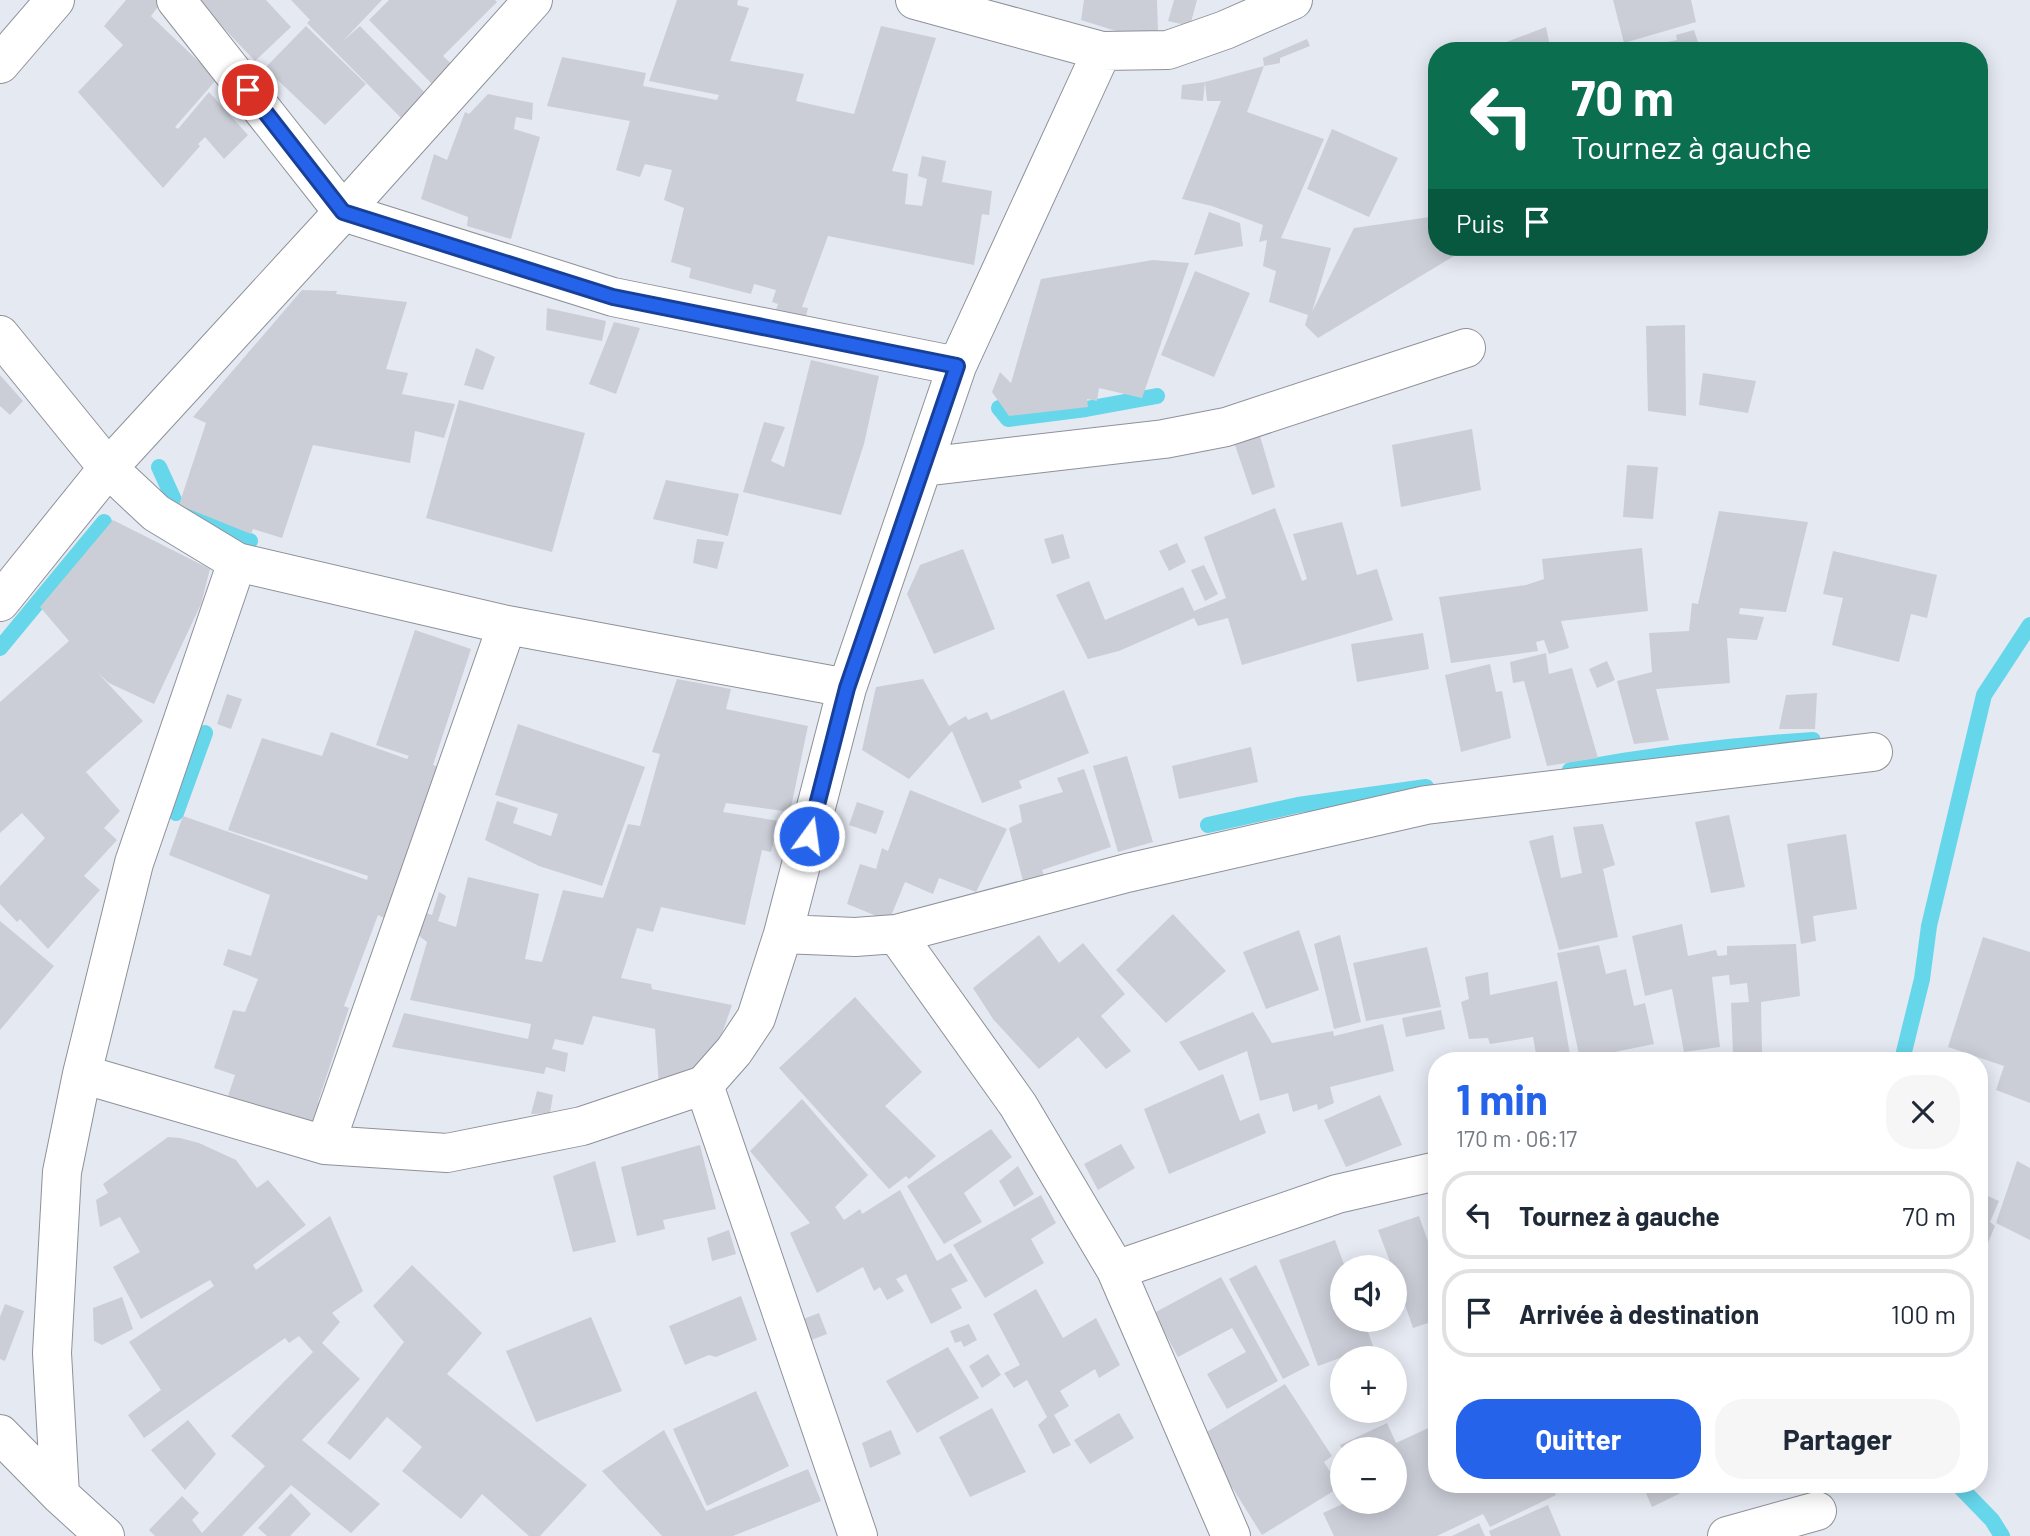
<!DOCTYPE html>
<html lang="fr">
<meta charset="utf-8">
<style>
body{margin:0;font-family:Barlow,sans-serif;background:#f6f6f7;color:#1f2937;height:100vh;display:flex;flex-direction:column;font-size:26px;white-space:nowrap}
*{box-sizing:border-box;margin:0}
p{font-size:23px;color:#747a83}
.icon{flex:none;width:38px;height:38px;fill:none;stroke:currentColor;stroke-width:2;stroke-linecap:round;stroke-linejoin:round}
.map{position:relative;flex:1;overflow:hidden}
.side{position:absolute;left:1428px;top:1052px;width:560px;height:441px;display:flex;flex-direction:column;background:#fff;border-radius:28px;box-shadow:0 4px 18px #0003}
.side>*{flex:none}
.hud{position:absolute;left:1428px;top:42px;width:560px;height:214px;border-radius:28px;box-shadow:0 4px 18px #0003;background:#0b6e4f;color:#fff;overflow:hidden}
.buttons{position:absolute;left:1330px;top:1255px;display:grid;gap:14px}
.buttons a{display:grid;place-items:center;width:77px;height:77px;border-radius:50%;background:#fff;box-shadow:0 4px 18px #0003;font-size:35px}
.pin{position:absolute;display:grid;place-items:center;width:60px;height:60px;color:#fff;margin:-30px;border:4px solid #fff;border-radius:50%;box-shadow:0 2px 7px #0007}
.me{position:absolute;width:77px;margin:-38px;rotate:14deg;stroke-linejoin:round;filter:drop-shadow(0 0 5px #0008)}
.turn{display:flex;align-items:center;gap:24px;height:147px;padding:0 28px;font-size:32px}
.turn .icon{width:91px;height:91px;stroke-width:2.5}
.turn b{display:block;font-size:49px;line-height:60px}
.then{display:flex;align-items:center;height:66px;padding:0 28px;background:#0003;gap:14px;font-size:26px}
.round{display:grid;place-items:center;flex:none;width:74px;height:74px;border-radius:28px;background:#f6f6f7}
.headline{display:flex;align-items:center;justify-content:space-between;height:119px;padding:0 28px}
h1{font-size:42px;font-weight:700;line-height:52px;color:#2563eb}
.primary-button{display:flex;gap:14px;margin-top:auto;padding:14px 28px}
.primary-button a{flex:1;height:80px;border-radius:28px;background:#2563eb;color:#fff;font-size:28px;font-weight:700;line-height:80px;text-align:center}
.primary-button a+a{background:#f6f6f7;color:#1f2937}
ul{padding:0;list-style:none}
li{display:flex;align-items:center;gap:21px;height:88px;margin:0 14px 10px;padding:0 14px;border:4px solid #e0e1e3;border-radius:28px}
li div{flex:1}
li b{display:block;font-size:26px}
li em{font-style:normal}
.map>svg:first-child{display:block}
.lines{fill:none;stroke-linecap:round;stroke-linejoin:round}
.stream{stroke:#66d6eb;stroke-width:16}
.building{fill:#cbced7}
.street-casing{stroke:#8e919a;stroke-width:40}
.street{stroke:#fff;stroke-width:38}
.route-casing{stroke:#184099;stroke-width:18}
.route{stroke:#2563eb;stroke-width:12}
</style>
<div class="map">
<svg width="2030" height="1536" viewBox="0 0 2030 1536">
<rect width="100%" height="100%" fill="#e5e9f2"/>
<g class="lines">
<path class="stream" d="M999,408L1008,419L1086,409L1157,396
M159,467L179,511L250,541
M0,648L104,522
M1570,770C1651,755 1731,745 1813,740
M176,813L205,733
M1208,825L1298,805L1426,787
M1902,1060L1922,979L1929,926L1984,695L2030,625
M1957,1484L1992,1520L2002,1536"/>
</g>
<path class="building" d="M126,0H163L151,16L217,79L175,127L178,129L209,92L248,135L224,159L205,137L198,144L200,146L163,188L78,92L123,45L104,26Z
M197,0H266L291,27L255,61Z
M291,0H382L343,41L360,26L433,101L408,125L307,23L310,20Z
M389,0H495L497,2L443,56L459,71L439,91L369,20Z
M677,0H738L737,5L749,8L730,61L804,74L796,101L854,114L881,26L936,38L892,171L908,174L905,204L922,206L927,179L918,176L922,156L946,161L942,182L992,191L989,215L982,214L974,265L828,236L802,307L808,308L806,316L776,310L778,304L772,302L776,290L754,284L751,294L689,278L691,268L671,262L684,208L664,200L672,170L645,164L640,177L616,170L630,121L547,106L562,57L646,73L643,86L717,100L719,95L649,81Z
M1084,0H1157L1158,32L1116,31L1081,20Z
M1174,0H1197L1190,26L1168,21Z
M1613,0H1691L1696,22L1624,43Z
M306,26L366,84L325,125L265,68Z
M1546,27L1551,51H1483Z
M1694,30L1700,48L1686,51H1664L1662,43L1677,40L1676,35Z
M1307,39L1310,46L1280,58V63L1264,66L1263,58Z
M1264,66L1247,112L1324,139L1281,238L1331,248L1312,312L1354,228L1437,216V247H1464V250L1318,338L1305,325L1308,315L1269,302L1276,271L1263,266L1267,240L1259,242L1263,225L1212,206L1182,199L1221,101H1207L1205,82Z
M1205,82L1203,101L1181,99L1182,85Z
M488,94L533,103L532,120L516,117L514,129L540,137L511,239L467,226L468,217L421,199L434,154L447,160L465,112L469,114Z
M1332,129L1398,158L1369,217L1307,189Z
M1209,212L1240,223L1243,246L1194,255Z
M1153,260L1189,263L1142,398L1099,388L1097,401L1087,399L1088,407L1009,416L992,392L1000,372L1011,383L1041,279Z
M1195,271L1250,293L1214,377L1161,355Z
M302,290L337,291L336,294L407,302L386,369L408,373L402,394L455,404L444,438L415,431L410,463L313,445L282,538L253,529L251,534L179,505L206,423L193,417Z
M547,308L606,321L602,341L546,330Z
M614,322L640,328L616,394L589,384Z
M1685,325L1686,416L1648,411L1646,326Z
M476,348L495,357L483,390L464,385Z
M811,360L879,376L864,444L841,515L743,492L764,422L785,427L771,461L784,467Z
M1703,373L1756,381L1748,413L1699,405Z
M0,375L23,401L10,415L0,406Z
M459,400L585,433L552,552L426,518Z
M1472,429L1481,490L1401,507L1392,445Z
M1260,436L1275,487L1252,495L1235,445Z
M1627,465L1658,467L1653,519L1623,517Z
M666,480L739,494L728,536L653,519Z
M1275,508L1302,581L1307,579L1293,534L1342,522L1357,575L1377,569L1393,620L1242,665L1228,618L1198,626L1194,618L1119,651L1088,659L1056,595L1089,581L1105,620L1183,587L1194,611L1226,598L1204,537Z
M1719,511L1808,522L1786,612L1740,608L1739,614L1764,617L1757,640L1727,638L1730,683L1656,689L1669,740L1634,744L1617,681L1652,672L1649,633L1689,631L1692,603L1698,604Z
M113,520L210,569L201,604L154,704L109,683L97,672L143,721L86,772L120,811L104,828L117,840L84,876L100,890L48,949L20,919L17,922L0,904V886L45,838L22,813L0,833V702L69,641L40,607Z
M1063,534L1070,558L1052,564L1044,539Z
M697,539L724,542L717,569L693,563Z
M1177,543L1186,562L1169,571L1159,551Z
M1642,548L1648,611L1561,621L1569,648L1549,654L1544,640L1536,642L1538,651L1451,663L1439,597L1526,585L1544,579L1542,559Z
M963,549L995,629L934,654L907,594L920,565Z
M1833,551L1937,575L1927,618L1911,614L1899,662L1832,645L1843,598L1823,594Z
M1204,565L1218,594L1205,601L1191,570Z
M415,630L471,649L433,765L438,767L384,918L378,915L344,1006L349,1008L318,1102L320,1103L310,1135L227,1099L235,1075L214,1068L233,1010L245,1012L258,979L223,965L228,949L251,956L270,895L169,855L183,816L367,880L368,876L228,830L262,738L322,756L331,732L407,759L409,756L376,745Z
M1423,633L1429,669L1357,682L1351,644Z
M1546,653L1549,674L1572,668L1598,758L1547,766L1524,681L1513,683L1510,662Z
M1607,661L1615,680L1597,688L1589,669Z
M1490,664L1496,692L1502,691L1511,738L1461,752L1445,675Z
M677,679L731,689L726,709L808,726L790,812L726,803L723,812L779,821L771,852L762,850L745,925L661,907L653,932L637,928L621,978L651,984L652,989L732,1005L712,1062L659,1087L655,1029L593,1016L583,1045L555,1039L552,1049L568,1053L565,1072L546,1067L544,1074L392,1047L404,1013L528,1039L531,1024L410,1000L427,942L418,935L426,913L432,915L439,892L446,896L438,921L456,927L468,877L539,894L525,959L542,962L563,890L603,898L628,824L640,826L660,754L652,752Z
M923,679L949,726L966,716L968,720L987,712L991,720L1064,690L1089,753L1019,781L1022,788L982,803L952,731L909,779L862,750L876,687Z
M1817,693L1815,729H1779L1786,695Z
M227,694L242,699L231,729L217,724Z
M518,724L645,767L602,886L539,866L485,840L497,801L518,808L513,823L551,836L558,814L495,795Z
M1251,747L1258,782L1179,799L1172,766Z
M1127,756L1153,842L1118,852L1093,766Z
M1084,769L1111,847L1042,870L1044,875L1023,881L1009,828L1022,822L1019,805L1063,792L1057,778Z
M910,790L1007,829L976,892L939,878L933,894L905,882L889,921L847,904L860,864L876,869L882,848L888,851Z
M857,802L884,811L876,834L849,825Z
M1729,815L1745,887L1711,893L1695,822Z
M1603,824L1615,865L1603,869L1618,937L1559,950L1529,841L1553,835L1561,878L1582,873L1573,827Z
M1846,834L1857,909L1813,916L1816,941L1801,944L1787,844Z
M1173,914L1226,971L1166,1023L1116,970Z
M0,921L54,966L0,1030Z
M1682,924L1688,956L1716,950L1718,956L1727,955V946L1796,944L1800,996L1761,1002L1762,1052L1733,1053L1731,1003L1749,1002L1747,983L1730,985L1729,975L1712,977L1720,1047L1684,1052L1672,989L1645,996L1632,936Z
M1299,930L1319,990L1266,1009L1243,952Z
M1039,935L1059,963L1083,943L1125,994L1101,1016L1131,1051L1106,1069L1078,1037L1039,1069L993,1019L973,988Z
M1340,935L1361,1022L1334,1029L1314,944Z
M1983,937L2030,952V1103L1996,1090L2004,1066L1948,1047Z
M1599,945L1606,974L1626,969L1634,1006L1645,1003L1654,1044L1580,1059L1557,953Z
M1427,947L1441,1007L1366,1021L1353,963Z
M1488,972L1490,995L1557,981L1571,1060H1537L1533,1037L1490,1044L1488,1038L1469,1039L1461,1002L1469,999L1465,977Z
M855,997L922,1072L885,1106L936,1156L909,1179L906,1176L889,1189L779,1068Z
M1441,1010L1445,1029L1406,1037L1402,1018Z
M1253,1012L1272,1043L1333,1031L1334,1036L1383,1024L1394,1071L1330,1087L1334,1103L1318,1110L1317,1104L1293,1112L1288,1093L1260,1101L1247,1051L1199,1071L1179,1042Z
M1223,1074L1240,1121L1259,1113L1266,1133L1169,1174L1144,1109Z
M537,1091L553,1095L550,1113L531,1114Z
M1380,1095L1402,1145L1346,1167L1324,1120Z
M802,1099L868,1175L835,1207L844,1220L860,1209L862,1214L900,1190L937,1261L951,1253L968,1281L951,1289L962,1308L931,1324L906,1274L896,1279L904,1291L887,1300L880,1287L874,1291L863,1267L817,1293L790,1233L810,1223L750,1151Z
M991,1129L1012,1157L964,1193L982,1222L944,1244L907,1186Z
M168,1137L180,1138L199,1143L236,1160L257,1188L268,1180L306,1225L253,1265L256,1270L330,1216L363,1291L332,1313L340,1322L322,1343L360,1379L302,1440L380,1504L351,1533L291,1485L242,1536H155L149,1530L182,1496L199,1513L192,1520L202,1533L265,1466L231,1436L313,1352L299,1336L289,1343L285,1338L144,1438L128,1415L161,1390L129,1342L214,1286L210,1280L141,1319L113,1267L140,1252L120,1217L100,1227L96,1200L108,1193L103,1184Z
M1121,1144L1135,1168L1098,1190L1084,1164Z
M700,1145L716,1209L663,1220L665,1229L637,1236L621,1167Z
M595,1161L616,1242L573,1252L553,1176Z
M2017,1161L2030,1168V1240L1996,1223Z
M1018,1166L1034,1194L1014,1207L999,1181Z
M1979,1192L1999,1201L1990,1222L1995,1226L1985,1250L1979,1248Z
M1041,1195L1056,1223L1031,1239L1044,1263L985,1298L953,1245Z
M1419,1216L1437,1267V1320L1413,1328L1395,1276V1267H1392L1378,1230Z
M729,1230L736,1254L712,1261L707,1238Z
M1335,1240L1345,1267H1342V1320H1364L1373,1346L1318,1366L1279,1260Z
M412,1265L482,1333L447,1374L587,1485L540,1536H529L482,1494L461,1519L402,1471L422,1447L387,1417L350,1460L327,1443L404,1342L373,1306Z
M1256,1265L1310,1365L1283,1379L1229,1279Z
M1221,1277L1278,1381L1227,1409L1207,1374L1246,1352L1232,1328L1178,1357L1154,1313Z
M1036,1289L1063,1338L1096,1318L1120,1365L1099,1378L1095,1369L1060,1391L1069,1406L1054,1415L1071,1445L1053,1454L1038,1425L1047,1417L1027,1380L1014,1388L1004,1373L1020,1365L993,1314Z
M741,1296L757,1340L716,1357L709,1355L685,1365L669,1326Z
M122,1297L133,1329L102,1345L94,1341L93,1308Z
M5,1304L24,1311L5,1361L0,1359V1317Z
M819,1313L827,1334L806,1342L798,1321Z
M591,1317L622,1391L536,1422L506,1351Z
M969,1324L977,1340L964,1347L961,1341L955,1343L950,1331Z
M948,1347L979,1398L917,1433L886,1381Z
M988,1354L1001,1375L982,1388L969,1366Z
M1285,1384L1332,1456L1324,1462L1340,1487L1262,1535L1200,1436Z
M756,1391L789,1466L707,1506L673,1429Z
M992,1408L1026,1472L970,1497L939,1437Z
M1119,1413L1134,1438L1090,1464L1074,1440Z
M188,1420L216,1454L185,1490L151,1450Z
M1387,1423L1396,1443L1437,1424V1484H1551L1556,1495L1490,1527L1483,1514L1437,1536H1334L1323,1513L1347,1502H1395V1449H1342L1340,1445Z
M664,1430L706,1511L808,1469L821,1501L733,1536H662L602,1471Z
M891,1430L901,1454L870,1468L862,1443Z
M1642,1484H1699L1652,1507Z
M291,1493L311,1514L290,1536H267L258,1528Z
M1548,1505L1561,1536H1491L1489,1531Z
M1479,1523L1485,1536H1452Z"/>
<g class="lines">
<g class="street-casing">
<path id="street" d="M176,0L343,212L613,297L957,366
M915,0L1102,51L1168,50L1225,30L1293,0
M0,64L55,0
M0,335L108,468L156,513L237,562L507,625L847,688
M923,467L1164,439L1226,427L1466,348
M0,602L108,468L343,212L533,0
M783,934L855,937L896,934L1127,873L1426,805L1873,752
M896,934L1018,1105L1116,1270L1231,1536
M82,1074L325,1145L447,1153L582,1126L704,1085
M325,1145L507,625
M1116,1270L1337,1194L1437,1171
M0,1434L60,1495L105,1536
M60,1495L52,1353L62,1172L82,1074L134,863L237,562
M858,1536L704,1085L734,1051L756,1018L783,934L847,688L957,366L1102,51
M1727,1536L1817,1511"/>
</g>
<use href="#street" class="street"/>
</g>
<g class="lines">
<g class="route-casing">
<path id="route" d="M248,90L343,212L613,297L957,366L847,688L809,836"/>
</g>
<use href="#route" class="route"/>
</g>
</svg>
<div class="buttons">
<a><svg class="icon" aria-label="sound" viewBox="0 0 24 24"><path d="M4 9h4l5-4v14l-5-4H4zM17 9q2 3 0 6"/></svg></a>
<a>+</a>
<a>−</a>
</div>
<div class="pin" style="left:248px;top:90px;background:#d93025"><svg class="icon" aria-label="arrive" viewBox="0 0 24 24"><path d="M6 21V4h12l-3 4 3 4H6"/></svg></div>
<svg class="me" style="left:809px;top:836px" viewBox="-20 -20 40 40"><circle r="17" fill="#2563eb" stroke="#fff" stroke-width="3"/><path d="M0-11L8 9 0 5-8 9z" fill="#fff"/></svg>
<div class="hud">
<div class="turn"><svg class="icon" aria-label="left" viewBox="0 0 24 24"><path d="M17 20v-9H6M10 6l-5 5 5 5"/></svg><div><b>70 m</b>Tournez à gauche</div></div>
<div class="then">Puis<svg class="icon" aria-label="arrive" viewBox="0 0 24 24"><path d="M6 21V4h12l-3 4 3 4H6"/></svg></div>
</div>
<section class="side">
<div class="headline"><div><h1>1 min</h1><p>170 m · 06:17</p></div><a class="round"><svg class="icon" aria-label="close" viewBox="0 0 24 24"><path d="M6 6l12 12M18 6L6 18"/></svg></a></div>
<ul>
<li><svg class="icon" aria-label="left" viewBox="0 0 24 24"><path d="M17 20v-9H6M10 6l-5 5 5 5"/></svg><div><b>Tournez à gauche</b></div><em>70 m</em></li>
<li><svg class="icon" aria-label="arrive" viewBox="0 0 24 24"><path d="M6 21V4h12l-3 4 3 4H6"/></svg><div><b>Arrivée à destination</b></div><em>100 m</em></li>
</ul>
<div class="primary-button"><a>Quitter</a><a>Partager</a></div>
</section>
</div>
